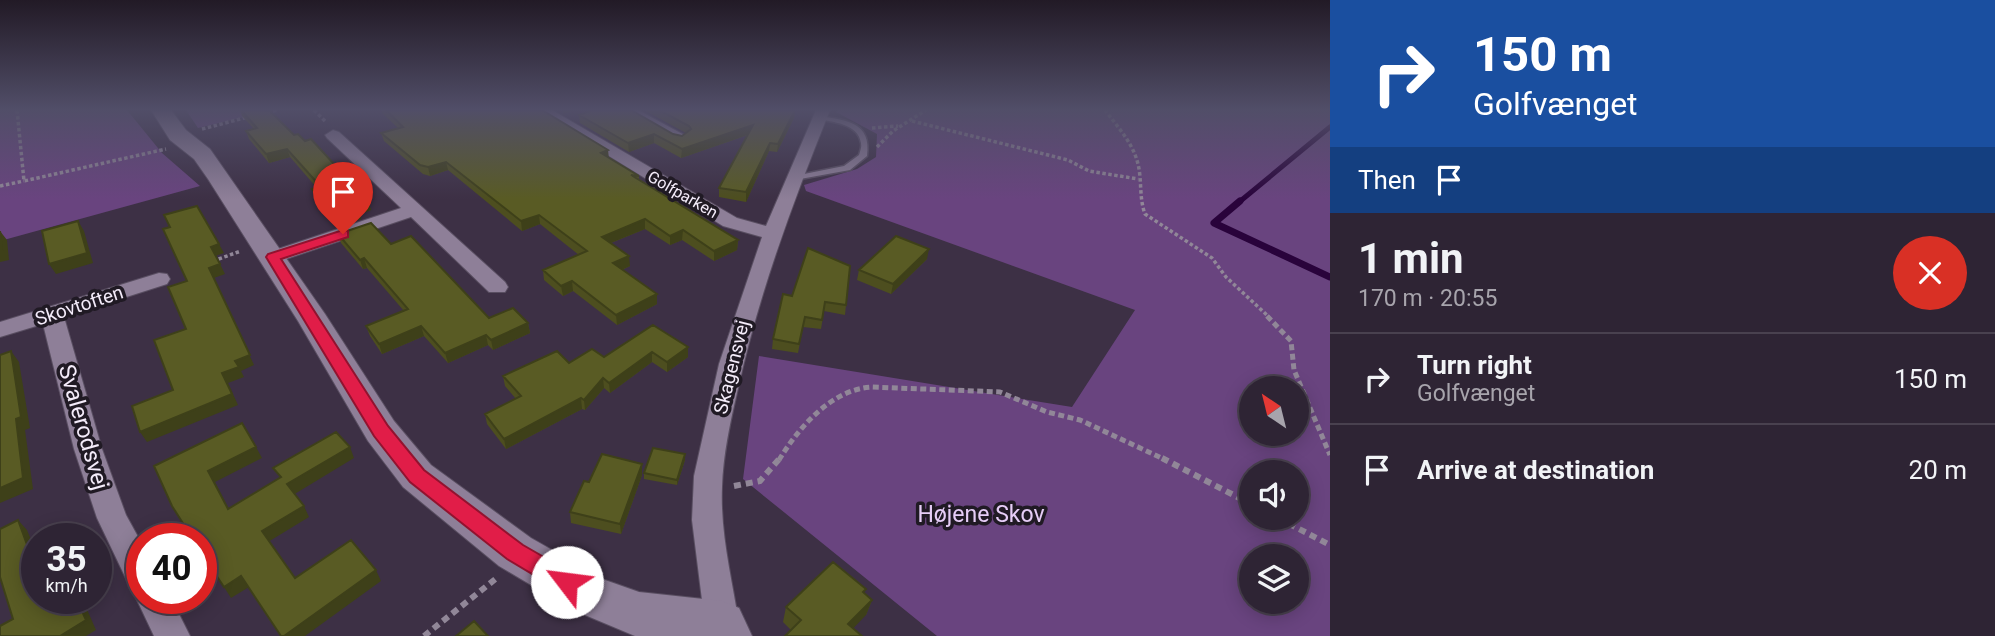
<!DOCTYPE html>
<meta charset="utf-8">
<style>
body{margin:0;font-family:Roboto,sans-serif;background:#3a3040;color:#f1f3f6;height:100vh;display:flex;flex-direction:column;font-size:26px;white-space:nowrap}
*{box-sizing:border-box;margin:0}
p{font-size:23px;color:#a7a4ac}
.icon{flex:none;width:38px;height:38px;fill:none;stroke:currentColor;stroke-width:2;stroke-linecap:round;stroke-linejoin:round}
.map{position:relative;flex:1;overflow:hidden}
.panel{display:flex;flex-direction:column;background:#2e2434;width:665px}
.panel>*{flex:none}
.top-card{background:#1a4fa0;color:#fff;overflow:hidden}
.needle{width:46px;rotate:325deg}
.fabs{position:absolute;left:1239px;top:376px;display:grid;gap:14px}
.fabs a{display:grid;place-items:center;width:70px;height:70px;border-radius:50%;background:#2e2434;box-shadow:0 4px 18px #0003,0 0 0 2px #49414f;font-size:35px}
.speed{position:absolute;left:21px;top:523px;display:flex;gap:14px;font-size:35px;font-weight:700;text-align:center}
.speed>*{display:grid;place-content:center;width:91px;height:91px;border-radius:50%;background:#2e2434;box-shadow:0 4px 18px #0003,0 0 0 2px #49414f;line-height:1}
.speed small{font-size:18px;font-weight:400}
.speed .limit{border:10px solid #d22;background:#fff;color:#111}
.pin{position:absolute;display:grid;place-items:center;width:60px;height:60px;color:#fff;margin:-72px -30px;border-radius:50% 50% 50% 0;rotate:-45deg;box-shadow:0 0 7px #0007}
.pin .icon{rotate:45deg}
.me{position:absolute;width:77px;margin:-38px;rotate:300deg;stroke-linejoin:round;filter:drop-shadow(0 0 5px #0008)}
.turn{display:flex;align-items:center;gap:24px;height:147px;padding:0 28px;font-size:32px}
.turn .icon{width:91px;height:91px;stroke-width:2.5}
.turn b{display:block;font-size:49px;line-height:60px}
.then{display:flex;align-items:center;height:66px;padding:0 28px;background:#0003;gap:14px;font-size:26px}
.round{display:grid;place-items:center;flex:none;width:74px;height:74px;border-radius:37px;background:#3a3040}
.headline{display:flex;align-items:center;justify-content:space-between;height:119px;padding:0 28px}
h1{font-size:42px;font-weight:700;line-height:52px}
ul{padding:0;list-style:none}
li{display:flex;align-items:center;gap:21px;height:91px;padding:0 28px;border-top:2px solid #49414f}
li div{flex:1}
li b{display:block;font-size:26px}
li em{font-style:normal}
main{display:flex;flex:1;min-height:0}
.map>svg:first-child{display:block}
.green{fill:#69447f;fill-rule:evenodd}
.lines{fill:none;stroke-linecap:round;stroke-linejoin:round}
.stream-far1{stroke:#29033b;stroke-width:5}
.stream{stroke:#29033b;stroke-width:7}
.lane-casing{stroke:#594e61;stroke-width:3}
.street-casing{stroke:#594e61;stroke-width:2}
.secondary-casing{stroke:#594e61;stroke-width:2}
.path-far2{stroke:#918798;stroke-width:3.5;stroke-dasharray:3.5 2.5;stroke-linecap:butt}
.path-far1{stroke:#918798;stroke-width:5;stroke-dasharray:6 3.5;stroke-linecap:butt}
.path{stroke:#918798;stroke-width:6;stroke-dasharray:7 5;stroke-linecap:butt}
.lane{fill:#8e7f98;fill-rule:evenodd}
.street{fill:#8e7f98;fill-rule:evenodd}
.secondary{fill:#8e7f98;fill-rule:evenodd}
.wall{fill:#4d4e1f}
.shaded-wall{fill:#3e4019}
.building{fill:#595b24;stroke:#3e4019;stroke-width:2}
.route{fill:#e11d48;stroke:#92132f;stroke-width:2}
.labels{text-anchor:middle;stroke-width:7;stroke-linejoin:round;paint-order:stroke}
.far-street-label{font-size:16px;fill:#f4ecfa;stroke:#201a24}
.street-label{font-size:19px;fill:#f4ecfa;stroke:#201a24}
.near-street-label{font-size:23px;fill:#f4ecfa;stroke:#201a24}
.near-park-label{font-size:23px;fill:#e6cdf7;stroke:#201a24}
</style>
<main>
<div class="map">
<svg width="1330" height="636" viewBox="0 0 1330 636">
<rect width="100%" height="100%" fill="#3d3045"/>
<path class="green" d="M0,110H127L162,153L200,186L0,241Z
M186,110H272L198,128Z
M838,110H1330V636H937L743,479L759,356L1072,407L1135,310L806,191L804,185L857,169L876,157L877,134L836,112ZM1297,388V434H1251V388ZM1251,472H1297V518H1251ZM1297,556V602H1251V556Z"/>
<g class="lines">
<path class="stream-far1" d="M1238,203L1330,127"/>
<path class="stream" d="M1240,201L1214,223L1330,277"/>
<g class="lane-casing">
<path id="lane" d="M819,116C846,120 872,122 867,156L850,170L789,181V177L844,166L859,155C860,151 862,147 861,143C858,123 832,122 817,119V117Z"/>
</g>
<g class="street-casing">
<path id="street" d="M534,110H552L737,218L766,226L816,110H830C793,202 758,295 737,393C730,423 723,455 722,487C720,533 732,579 739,624L734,636H710L705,624L692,520L694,476L719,364L762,237L723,226Z
M620,110H638L688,137L680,142L674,140Z
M333,130L339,132L505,282L508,287L505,292H489L411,217L280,261H266L263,257L266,253L401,208L327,138L325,135Z
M159,273L167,274L170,279L167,284L64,317L102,449L126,515L142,544V598H171L190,636H154L136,598L140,590L130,587L97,518L74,449L43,324L0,337V322Z"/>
</g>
<g class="secondary-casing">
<path id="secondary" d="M151,110H171L186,130L210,149L325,314L394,421L431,465L531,538L605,580L639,592L722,601L739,608L752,636H635L573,610L499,566L403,487L368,441L298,321L208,179L194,159L170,140Z"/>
</g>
<path class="path-far2" d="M17,110L24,181L166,149
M314,110L326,122
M1105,110C1117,126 1133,143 1138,164C1142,180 1139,198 1145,214L1212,258L1226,277L1269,317
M267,112L278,110
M912,121L1068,160L1089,171L1138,179
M872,128L898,126
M202,129L248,117
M877,147L893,131L926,110
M0,186L24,181
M213,261L241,251"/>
<path class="path-far1" d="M1267,316L1291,341L1294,370L1330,455
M779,460C799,427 832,389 872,387L1000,392L1047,412L1080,420L1166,460"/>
<path class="path" d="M1162,458L1251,504
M734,486L760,481L780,458
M1278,518L1330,545
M424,636L498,577"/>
<use href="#lane" class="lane"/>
<use href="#street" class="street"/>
<use href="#secondary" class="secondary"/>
</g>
<path class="wall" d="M240,110H256L294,135L368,201L371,210L360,214L361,219L339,226L315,198L312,189L317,188L290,157L269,163L249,139L246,131L254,129L242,116Z
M382,110H542L609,157L639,176V179L738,240L737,250L714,261L682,240L670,245L645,229L611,243L630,266L622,270L657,304L617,325L573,291L563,296L544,280L543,270L579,255L540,224L522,231L448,170L430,176L423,174L384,141L381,133L398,128L382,113Z
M644,110H795L794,118L777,152L769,151L746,202L719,197V188L748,135L681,158L654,143L629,152L580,123L579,115L682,136L686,133Z
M338,234L391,244L489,318L528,323L530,333L493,350L488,345L448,363L424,336L382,354L370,336L366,326L404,311L367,268L363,269L341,243Z
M927,259L891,294L857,280L859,270Z
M792,296L846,305L845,315L824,311L821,329L803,327L798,353L772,349L773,339Z
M688,347V357L667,372L652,362L610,393L604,388L585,410L582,409L506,449L487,424L485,414L516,399L505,386L503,376L569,363Z
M685,460L677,485L644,479V473Z
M642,475L621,534L571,523L570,512L589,482Z
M865,594L872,600L866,615L791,630L783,622L786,607Z"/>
<path class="shaded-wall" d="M563,110H575L563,114Z
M795,110L794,118L777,152L778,144Z
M753,125V133L681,158L682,149Z
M654,134V143L629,152L628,143Z
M770,143L769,151L746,202V192Z
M287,149L290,157L269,163L266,154Z
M608,150L609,159L601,153Z
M446,162L448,170L430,176L428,167Z
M368,201L371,210L360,214L361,219L339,226L336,217L354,205Z
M539,215L540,224L522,231L521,221Z
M645,219V229L603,246L602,237Z
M78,221L84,231L93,263L56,274L49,264Z
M683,230L682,240L670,245V236Z
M0,231L7,240L9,260L0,262Z
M738,240L737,250L714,261V251Z
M219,244L224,253L215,256L211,247Z
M929,249L927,259L891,294L893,284Z
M629,256L630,266L614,273L613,263Z
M364,258L367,268L363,269L360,260Z
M220,264L225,274L214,278L254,365L241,371L235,361L209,268Z
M572,281L573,291L563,296L561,286Z
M657,294V304L617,325L616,315Z
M528,323L530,333L493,350L491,340Z
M421,326L424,336L382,354L379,344Z
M486,335L488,345L448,363L445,353Z
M688,347V357L667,372V362Z
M11,351L19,362L30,428L25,430L33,489L0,503V488L16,419Z
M652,352V362L610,393L609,383Z
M239,367L244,377L228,383L238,405L147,442L140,432L222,373Z
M603,378L604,388L585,410L584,400Z
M581,398L582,409L506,449L504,439Z
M256,447L262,458L215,482L234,519L208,471Z
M350,447L354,458L293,495L287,484Z
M685,454V460L677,485V480Z
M642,464V475L621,534L620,524Z
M304,506L309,517L268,542L262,531Z
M18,520L27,530L37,554V564L33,561Z
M376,570L381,581L305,636H284Z
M241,576L249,587L231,598L224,587Z
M76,598H82L96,630L86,636H60Z
M872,600L866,615L846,636L848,624Z"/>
<path class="building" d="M241,110L270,111L294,135L298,134L305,141L311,139L368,201L354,205L358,209L336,217L312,189L321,187L287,149L266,154L246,131L257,128Z
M386,110H542L608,150L601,153L639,176L631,175L738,240L714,251L683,230L670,236L645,219L602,237L629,256L613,263L657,294L616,315L572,281L561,286L543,270L587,251L539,215L521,221L446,162L428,167L420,165L381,133L403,127Z
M592,110H631L673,134L682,136L691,129L689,126L659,110H795L778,144L770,143L746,192L719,188L753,125L682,149L654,134L628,143L579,115Z
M197,206L219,244L211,247L220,264L209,268L250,355L235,361L239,367L222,373L232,394L140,432L132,406L173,390L154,340L186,329L168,287L187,281L163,229L170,227L164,215Z
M78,221L87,253L49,264L42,231Z
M371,223L391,244L411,236L489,318L513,308L528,323L491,340L486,335L445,353L421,326L379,344L366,326L408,309L364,258L360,260L338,234Z
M0,231L2,250H0Z
M896,236L929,249L893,284L859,270Z
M808,248L850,266L846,305L825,302L822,320L805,317L799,344L773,339L783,294L792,296Z
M653,325L688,347L667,362L652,352L609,383L603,378L584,400L581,398L504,439L485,414L521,396L503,376L557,351L569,363L592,349L604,357Z
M11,351L21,417L16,419L23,478L0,488V355Z
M242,423L256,447L208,471L228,509L281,477L273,468L336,432L350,447L287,484L304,506L262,531L295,578L351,540L376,570L284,636H281L241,576L224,587L201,552V539H193L172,506L154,466Z
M653,448L685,454L677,480L644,473Z
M602,454L642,464L620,524L570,512L584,481L589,482Z
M18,520L33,561L37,559V598H76L86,620L60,636H0V626L13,619L0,577V529Z
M833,562L866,589L863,592L872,600L848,624L862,636H785L801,620L786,607Z
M474,621L488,636H456Z"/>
<linearGradient id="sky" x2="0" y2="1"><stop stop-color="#221a26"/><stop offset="0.55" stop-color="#514e68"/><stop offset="1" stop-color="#514e68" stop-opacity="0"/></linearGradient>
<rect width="1330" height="199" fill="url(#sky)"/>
<path class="route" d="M343,230L348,231V237L281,259L388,426L424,470L523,545L575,575L579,582L575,590L567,593L559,590L507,559L410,482L374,436L266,257L268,254Z"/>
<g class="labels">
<g class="far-street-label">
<text transform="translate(683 194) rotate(30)" y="6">Golfparken</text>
</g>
<g class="street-label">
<text transform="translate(79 305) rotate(-18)" y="7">Skovtoften</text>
<text transform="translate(731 367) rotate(-76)" y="7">Skagensvej</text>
</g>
<g class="near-street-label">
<text transform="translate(84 427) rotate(74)" y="8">Svalerodsvej</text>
</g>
<g class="near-park-label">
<text x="981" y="522">Højene Skov</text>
</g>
</g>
</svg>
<div class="fabs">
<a><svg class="needle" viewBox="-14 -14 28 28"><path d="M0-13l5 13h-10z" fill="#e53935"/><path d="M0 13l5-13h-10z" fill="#a7a4ac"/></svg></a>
<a><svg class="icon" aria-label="sound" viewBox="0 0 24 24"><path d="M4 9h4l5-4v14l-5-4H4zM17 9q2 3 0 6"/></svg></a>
<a><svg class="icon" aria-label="layers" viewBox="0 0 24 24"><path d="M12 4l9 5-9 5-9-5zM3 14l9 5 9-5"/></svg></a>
</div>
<div class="speed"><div>35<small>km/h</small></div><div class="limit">40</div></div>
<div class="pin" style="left:343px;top:234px;background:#d93025"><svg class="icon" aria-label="arrive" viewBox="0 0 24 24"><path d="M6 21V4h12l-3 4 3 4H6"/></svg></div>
<svg class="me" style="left:567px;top:582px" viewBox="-20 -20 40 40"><circle r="19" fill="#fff"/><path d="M0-13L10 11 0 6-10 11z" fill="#e11d48"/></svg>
</div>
<section class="panel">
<div class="top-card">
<div class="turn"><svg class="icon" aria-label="right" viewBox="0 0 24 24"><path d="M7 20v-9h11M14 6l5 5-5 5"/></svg><div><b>150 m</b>Golfvænget</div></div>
<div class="then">Then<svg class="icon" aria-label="arrive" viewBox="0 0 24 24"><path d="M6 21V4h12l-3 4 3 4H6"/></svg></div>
</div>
<div class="headline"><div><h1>1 min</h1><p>170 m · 20:55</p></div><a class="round" style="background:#d93025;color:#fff"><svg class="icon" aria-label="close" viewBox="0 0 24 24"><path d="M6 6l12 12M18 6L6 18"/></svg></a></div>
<ul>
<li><svg class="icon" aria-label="right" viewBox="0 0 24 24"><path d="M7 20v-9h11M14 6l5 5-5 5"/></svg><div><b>Turn right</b><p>Golfvænget</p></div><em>150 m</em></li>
<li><svg class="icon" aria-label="arrive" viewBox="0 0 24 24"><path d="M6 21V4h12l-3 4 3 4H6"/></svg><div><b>Arrive at destination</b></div><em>20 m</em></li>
</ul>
</section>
</main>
